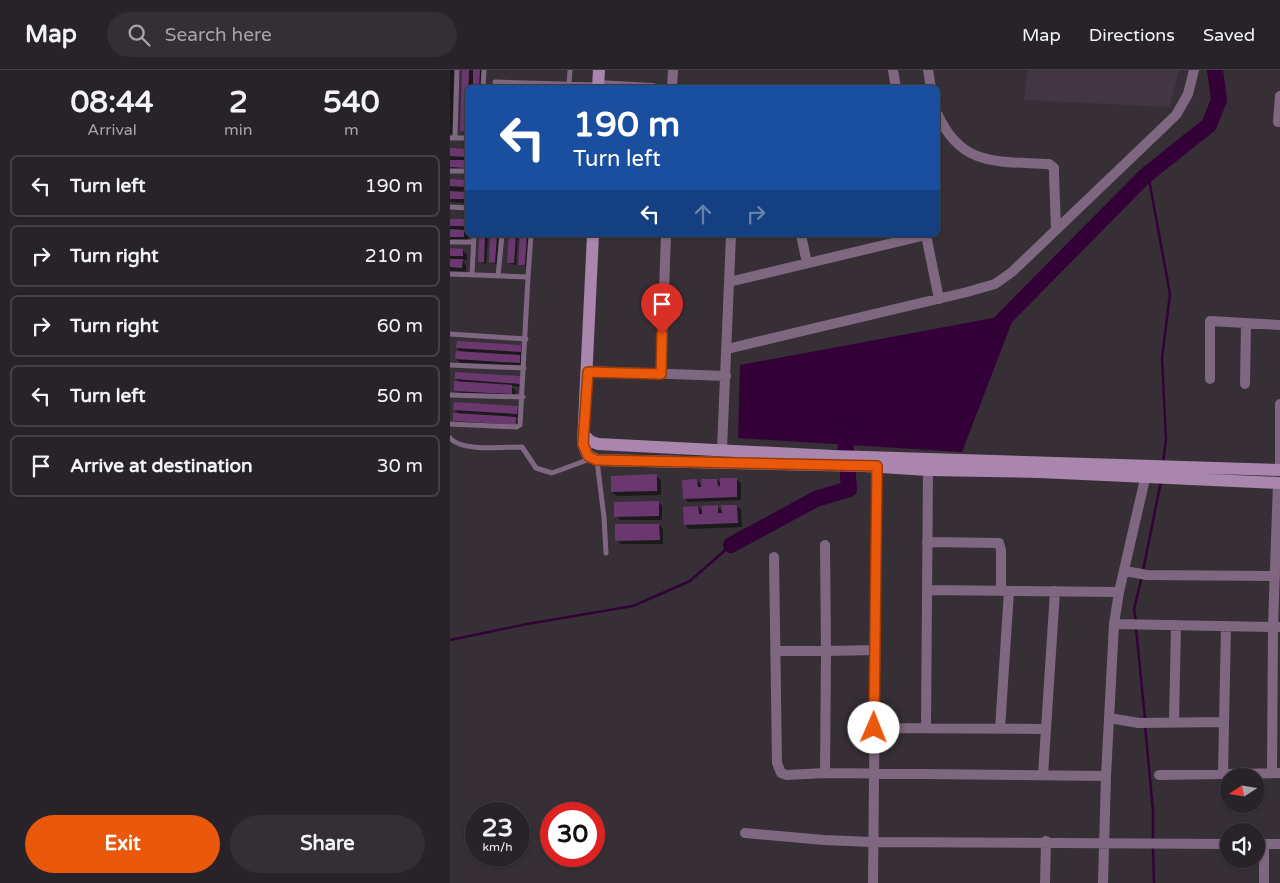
<!DOCTYPE html>
<style>
body{margin:0;font-family:"Varela Round",sans-serif;background:#342f34;color:#f1f3f6;height:100vh;display:flex;flex-direction:column;font-size:19px;white-space:nowrap}
*{box-sizing:border-box;margin:0}
p{font-size:16px;color:#a5a4a8}
.icon{flex:none;width:28px;height:28px;fill:none;stroke:currentColor;stroke-width:2;stroke-linecap:round;stroke-linejoin:round}
.map{position:relative;flex:1;overflow:hidden}
.panel{display:flex;flex-direction:column;background:#282328;width:450px}
.panel>*{flex:none}
.guide{position:absolute;left:15px;top:15px;width:475px;height:152px;border-radius:8px;box-shadow:0 1px 4px #0004,0 0 0 1px #444045;background:#1a4fa0;color:#fff;overflow:hidden}
.needle{width:32px;rotate:258deg}
.controls{position:absolute;left:770px;top:698px;display:grid;gap:10px}
.controls a{display:grid;place-items:center;width:45px;height:45px;border-radius:50%;background:#282328;box-shadow:0 1px 4px #0004,0 0 0 1px #444045;font-size:25px}
.speed{position:absolute;left:15px;top:732px;display:flex;gap:10px;font-size:25px;font-weight:700;text-align:center}
.speed>*{display:grid;place-content:center;width:65px;height:65px;border-radius:50%;background:#282328;box-shadow:0 1px 4px #0004,0 0 0 1px #444045;line-height:1}
.speed small{font-size:12px;font-weight:400}
.speed .limit{border:8px solid #d22;background:#fff;color:#111}
.pin{position:absolute;display:grid;place-items:center;width:42px;height:42px;color:#fff;margin:-51px -21px;border-radius:50% 50% 50% 0;rotate:-45deg;box-shadow:0 0 5px #0007}
.pin .icon{rotate:45deg}
.me{position:absolute;width:55px;margin:-28px;rotate:1deg;stroke-linejoin:round;filter:drop-shadow(0 0 4px #0008)}
.turn{display:flex;align-items:center;gap:18px;height:105px;padding:0 25px;font-size:22px}
.turn .icon{width:65px;height:65px;stroke-width:2.5}
.turn b{display:block;font-size:35px;line-height:42px}
.lanes{display:flex;align-items:center;height:48px;padding:0 25px;background:#0003;justify-content:center;gap:25px;direction:ltr}
.lanes .off{opacity:.35}
.eta{display:flex;justify-content:space-evenly;align-items:center;height:85px;text-align:center}
.eta b{font-size:30px;font-weight:700;line-height:35px}
.button{display:flex;gap:10px;margin-top:auto;padding:10px 25px}
.button a{flex:1;height:58px;border-radius:30px;background:#ea580c;color:#fff;font-size:20px;font-weight:700;line-height:58px;text-align:center}
.button a+a{background:#342f34;color:#f1f3f6}
ul{padding:0;list-style:none}
li{display:flex;align-items:center;gap:15px;height:62px;margin:0 10px 8px;padding:0 15px;border:2px solid #444045;border-radius:8px}
li div{flex:1}
li b{display:block;font-size:19px}
li em{font-style:normal}
header{display:flex;align-items:center;gap:30px;box-sizing:border-box;height:70px;padding:0 25px;background:#282328;border-bottom:1px solid #444045}
header strong{font-size:24px}
nav{display:flex;gap:28px;margin-inline-start:auto;font-size:18px}
.search{width:350px;height:45px;background:#342f34;display:flex;align-items:center;gap:12px;box-sizing:border-box;padding:0 18px;border-radius:28px;color:#a5a4a8;font-size:19px}
main{display:flex;flex:1;min-height:0}
.map>svg:first-child{display:block}
.built{fill:#413642}
.water{fill:#330138}
.shadow{fill:#0007}
.lines{fill:none;stroke-linecap:round;stroke-linejoin:round}
.stream{stroke:#330138;stroke-width:2.5}
.river{stroke:#330138;stroke-width:16}
.building{fill:#6a386f}
.lane{stroke:#7f6781;stroke-width:5}
.street{stroke:#7f6781;stroke-width:10}
.secondary{stroke:#aa85ad;stroke-width:12}
.route-casing{stroke:#983908;stroke-width:12}
.route{stroke:#ea580c;stroke-width:9}
</style>
<header>
<strong>Map</strong>
<div class="search"><svg class="icon" aria-label="search" viewBox="0 0 24 24"><circle cx="10" cy="10" r="6"/><path d="M15 15l6 6"/></svg>Search here</div>
<nav><a>Map</a><a>Directions</a><a>Saved</a></nav>
</header>
<main>
<section class="panel">
<div class="eta">
<div><b>08:44</b><p>Arrival</p></div>
<div><b>2</b><p>min</p></div>
<div><b>540</b><p>m</p></div>
</div>
<ul>
<li><svg class="icon" aria-label="left" viewBox="0 0 24 24"><path d="M17 20v-9H6M10 6l-5 5 5 5"/></svg><div><b>Turn left</b></div><em>190 m</em></li>
<li><svg class="icon" aria-label="right" viewBox="0 0 24 24"><path d="M7 20v-9h11M14 6l5 5-5 5"/></svg><div><b>Turn right</b></div><em>210 m</em></li>
<li><svg class="icon" aria-label="right" viewBox="0 0 24 24"><path d="M7 20v-9h11M14 6l5 5-5 5"/></svg><div><b>Turn right</b></div><em>60 m</em></li>
<li><svg class="icon" aria-label="left" viewBox="0 0 24 24"><path d="M17 20v-9H6M10 6l-5 5 5 5"/></svg><div><b>Turn left</b></div><em>50 m</em></li>
<li><svg class="icon" aria-label="arrive" viewBox="0 0 24 24"><path d="M6 21V4h12l-3 4 3 4H6"/></svg><div><b>Arrive at destination</b></div><em>30 m</em></li>
</ul>
<div class="button"><a>Exit</a><a>Share</a></div>
</section>
<div class="map">
<svg width="830" height="813" viewBox="0 0 830 813">
<rect width="100%" height="100%" fill="#362f36"/>
<path class="built" d="M578,0H729L720,37L574,30Z"/>
<path class="water" d="M565,244L512,382L288,368L290,295Z"/>
<path class="shadow" d="M0,0H4L2,64H0Z
M13,0H34L33,18H18V65L11,61Z
M0,80L18,82V90H13L18,94V101L0,100Z
M0,111H14L18,114V121L11,120L18,127V133L0,132Z
M0,150H13L18,155L17,160H12L18,166V171L0,170Z
M31,165H38L36,194L29,191Z
M42,165H49L47,195L40,192Z
M60,165H68L66,195L58,193Z
M72,165H79L77,197L70,194Z
M0,180H13L17,185V190H12L16,195V201H0Z
M71,276L75,280V286H69L74,291V297L11,293L6,289L12,283L7,278Z
M70,307L74,312V317L61,316L66,321L65,328L9,324L5,320L10,313L6,309Z
M67,337L71,342V348H65L70,352V359L8,355L4,350L9,344L5,340Z
M206,406L211,410V425L167,426L162,422Z
M286,409L291,413V430L238,432L234,428L247,410L252,416L267,410L272,414Z
M208,432L212,436V450H170L166,446Z
M287,436L291,440L292,457L239,459L235,455L248,437L254,443L267,437L273,442Z
M209,455L213,459V474H171L167,470Z"/>
<g class="lines">
<path class="stream" d="M698,104L720,224L712,288L716,369L713,393
M693,501L711,411
M686,552L684,539L692,506
M686,558L695,649
M0,570L77,554L183,536L240,511L281,475
M695,655L703,741V772
M703,777L704,813"/>
<path class="river" d="M543,260L695,106L759,55L769,30L765,0
M281,475L366,429L399,419L394,354"/>
</g>
<path class="building" d="M12,0H19L17,62L10,61Z
M23,0H30L29,18H23Z
M0,78L16,79V87L0,86Z
M0,90H15V98L0,97Z
M0,109L15,110V117L0,116Z
M0,121L14,122V129H0Z
M0,149H14V156H0Z
M0,159L14,160V167H0Z
M29,165H35L34,192H28Z
M40,165H47L45,193L39,192Z
M59,165H66L64,193H57Z
M70,165H77L75,195H68Z
M0,178L13,179V186H0Z
M0,189H13L12,198L0,197Z
M7,271L71,275V282L6,278Z
M6,281L70,285V293L5,289Z
M5,302L70,306V314L5,309Z
M4,311L62,315V324L4,321Z
M4,332L68,336L67,344L3,340Z
M3,343L66,347V355L3,351Z
M207,404V421L161,422V406Z
M270,408H287V427L233,429L232,410L247,409L248,417H251V409H267L268,416H270Z
M209,431V446L164,447V432Z
M268,435V443H272L271,435H287L288,453L234,455L233,437L248,436L249,444H252V436Z
M165,454H209L210,470L165,471Z"/>
<g class="lines">
<path class="lane" d="M45,12L147,15
M119,14L120,0
M33,18L34,0
M0,68H18
M5,68L7,0
M0,101H18
M0,137L18,138
M0,172H23
M0,204L78,207L70,355L67,357L0,354
M22,205L24,165
M48,206L52,165
M78,207L81,165
M0,264L76,269
M0,295L74,298
M0,325L73,327
M0,368C11,382 54,377 72,377L86,398L102,403L140,389
M147,391L154,447L156,483"/>
<path class="street" d="M443,0L446,18
M478,0L481,18
M148,15L203,18
M222,18L223,0
M488,45C512,98 549,91 599,94L604,98V104L606,159
M828,52L830,26
M351,165L357,193
M476,165L489,229
M279,212L476,165
M277,279L517,222L545,214L562,202L726,45L738,24L744,0
M138,301L276,306
M211,304L216,165
M760,309V251L830,255
M795,314L796,253
M272,379L281,165
M830,400V334
M828,412L823,557H829
M477,472L549,473L551,480V521
M324,487L327,693L331,703L337,705L375,703
M675,501L697,505L825,506
M477,520L669,522
M664,554L823,557L822,703
M425,580L376,581L375,703L656,706
M325,581H376L375,475
M659,648L689,653L774,652
M724,652L726,555
M424,658L596,659
M476,658L478,400
M550,659L559,521
M773,704L776,556
M593,705L605,521
M709,705L830,703
M295,763L374,770L422,772L779,774
M806,774H830
M423,813L427,397
M595,813L596,771
M653,813L656,706L664,554L669,522L697,400
M814,813V774"/>
<path class="secondary" d="M148,18L149,0
M143,165L133,374L138,386L147,390L415,396L478,400L589,402L830,413
M134,365L140,371L148,374L383,386L830,400"/>
</g>
<g class="lines">
<g class="route-casing">
<path id="route" d="M212,264L211,304L138,302L133,374L138,386L146,390L427,396L424,658"/>
</g>
<use href="#route" class="route"/>
</g>
</svg>
<div class="controls">
<a><svg class="needle" viewBox="-14 -14 28 28"><path d="M0-13l5 13h-10z" fill="#e53935"/><path d="M0 13l5-13h-10z" fill="#a5a4a8"/></svg></a>
<a><svg class="icon" aria-label="sound" viewBox="0 0 24 24"><path d="M4 9h4l5-4v14l-5-4H4zM17 9q2 3 0 6"/></svg></a>
</div>
<div class="speed"><div>23<small>km/h</small></div><div class="limit">30</div></div>
<div class="pin" style="left:212px;top:264px;background:#d93025"><svg class="icon" aria-label="arrive" viewBox="0 0 24 24"><path d="M6 21V4h12l-3 4 3 4H6"/></svg></div>
<svg class="me" style="left:424px;top:658px" viewBox="-20 -20 40 40"><circle r="19" fill="#fff"/><path d="M0-13L10 11 0 6-10 11z" fill="#ea580c"/></svg>
<div class="guide">
<div class="turn"><svg class="icon" aria-label="left" viewBox="0 0 24 24"><path d="M17 20v-9H6M10 6l-5 5 5 5"/></svg><div><b>190 m</b>Turn left</div></div>
<div class="lanes"><svg class="icon" aria-label="left" viewBox="0 0 24 24"><path d="M17 20v-9H6M10 6l-5 5 5 5"/></svg><svg class="icon off" aria-label="ahead" viewBox="0 0 24 24"><path d="M12 20V5M6 11l6-6 6 6"/></svg><svg class="icon off" aria-label="right" viewBox="0 0 24 24"><path d="M7 20v-9h11M14 6l5 5-5 5"/></svg></div>
</div>
</div>
</main>
